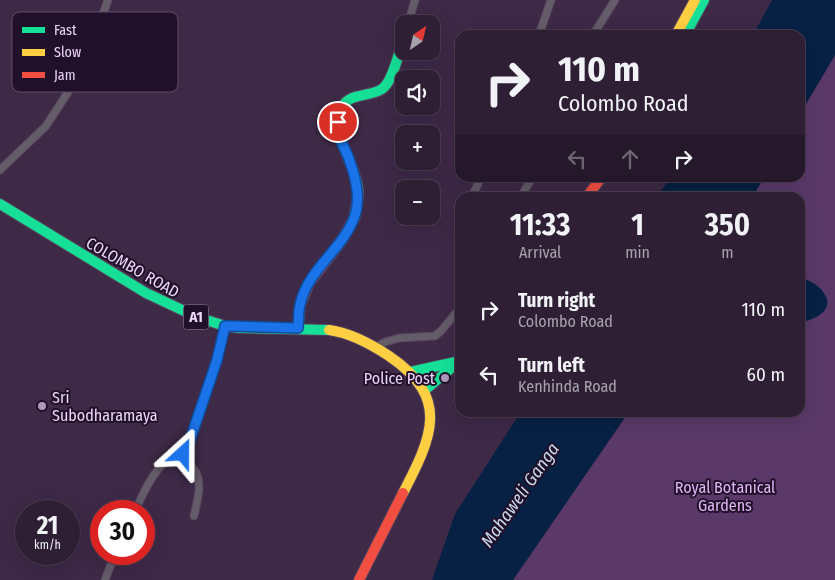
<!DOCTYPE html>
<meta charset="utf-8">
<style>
body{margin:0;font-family:"Fira Sans Condensed",sans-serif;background:#36273d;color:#f1f3f6;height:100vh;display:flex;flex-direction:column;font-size:19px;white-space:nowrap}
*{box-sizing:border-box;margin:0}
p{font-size:16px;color:#a7a2ad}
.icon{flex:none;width:28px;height:28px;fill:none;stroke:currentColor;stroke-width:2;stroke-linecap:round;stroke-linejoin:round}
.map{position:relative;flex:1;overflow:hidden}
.drawer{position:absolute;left:455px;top:192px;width:350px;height:225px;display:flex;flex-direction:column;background:#2e1f35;border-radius:15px;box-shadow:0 5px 20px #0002,0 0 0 1px #493d50}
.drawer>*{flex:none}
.guide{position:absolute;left:455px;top:30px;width:350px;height:152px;border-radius:15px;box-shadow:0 5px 20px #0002,0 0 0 1px #493d50;background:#2e1f35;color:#f1f3f6;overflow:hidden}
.needle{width:32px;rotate:34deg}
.fabs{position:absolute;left:395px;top:15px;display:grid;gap:10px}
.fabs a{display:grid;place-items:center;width:45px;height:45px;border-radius:10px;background:#2e1f35;box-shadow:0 5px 20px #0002,0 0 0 1px #493d50;font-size:25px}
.speed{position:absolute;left:15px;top:500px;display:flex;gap:10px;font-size:25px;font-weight:700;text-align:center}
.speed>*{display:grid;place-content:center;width:65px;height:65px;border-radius:50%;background:#2e1f35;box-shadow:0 5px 20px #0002,0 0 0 1px #493d50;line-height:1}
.speed small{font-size:12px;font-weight:400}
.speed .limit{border:8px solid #d22;background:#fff;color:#111}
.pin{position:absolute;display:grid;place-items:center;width:42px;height:42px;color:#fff;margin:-21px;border:2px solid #fff;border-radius:50%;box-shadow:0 1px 5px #0007}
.me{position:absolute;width:55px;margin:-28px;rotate:24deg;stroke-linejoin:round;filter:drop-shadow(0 0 4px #0008)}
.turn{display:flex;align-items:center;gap:18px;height:105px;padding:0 20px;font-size:22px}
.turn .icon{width:65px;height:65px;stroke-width:2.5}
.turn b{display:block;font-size:35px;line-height:42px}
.lanes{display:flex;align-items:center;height:48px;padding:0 20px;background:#0003;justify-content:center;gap:25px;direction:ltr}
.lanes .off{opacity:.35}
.eta{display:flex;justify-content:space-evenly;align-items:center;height:85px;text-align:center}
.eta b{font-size:30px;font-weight:700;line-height:35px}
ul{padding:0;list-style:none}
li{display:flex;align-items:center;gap:15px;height:65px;padding:0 20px}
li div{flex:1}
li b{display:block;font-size:19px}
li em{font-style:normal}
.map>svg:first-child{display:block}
.green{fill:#5a3969}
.water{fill:#062144}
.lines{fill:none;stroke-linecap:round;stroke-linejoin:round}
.street-casing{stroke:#56445d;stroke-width:9}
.fast-casing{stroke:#56445d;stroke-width:12}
.slow-casing{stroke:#56445d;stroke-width:12}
.jam-casing{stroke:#56445d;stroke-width:12}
.street{stroke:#645c69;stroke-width:7}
.fast{stroke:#16e098;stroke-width:10}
.slow{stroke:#ffcf43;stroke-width:10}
.jam{stroke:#f24e42;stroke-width:10}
.route-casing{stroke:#114b97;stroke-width:12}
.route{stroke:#1a73e8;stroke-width:9}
.poi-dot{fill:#af99ba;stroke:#211029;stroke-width:2}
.labels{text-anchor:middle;stroke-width:4;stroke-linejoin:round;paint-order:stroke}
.shield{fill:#211029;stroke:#af9bba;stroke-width:1}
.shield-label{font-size:15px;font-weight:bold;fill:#ecd6f8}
.street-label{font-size:16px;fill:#ecd6f8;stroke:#211029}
.poi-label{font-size:16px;fill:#ecd6f8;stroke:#211029;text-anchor:end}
.park-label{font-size:16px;fill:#dfb5f4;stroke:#211029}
.water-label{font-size:18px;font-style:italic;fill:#c8d8eb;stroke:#211029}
.key{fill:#211029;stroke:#5e4b67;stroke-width:1}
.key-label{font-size:14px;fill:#ecd6f8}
</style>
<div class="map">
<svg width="835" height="580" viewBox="0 0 835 580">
<rect width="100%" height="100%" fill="#3e2947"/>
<path class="green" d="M835,55V580H513L628,413L800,412V198L752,197L764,178H800V114Z"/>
<path class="water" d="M772,0H835V55L800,114V35H753Z
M670,178H764L752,197H657Z
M800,277C810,281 820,285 825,295C835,310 813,321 801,322Z
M520,413H628L513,580H432L455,514Z"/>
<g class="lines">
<g class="street-casing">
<path id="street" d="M408,24L415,0
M539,35L551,0
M593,35L615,0
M0,170L46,126L72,86L90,50L108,0
M471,198L481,178
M520,198L532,178
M376,347L385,342L399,338L435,336L441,331L460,308
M177,456C182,460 189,463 193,468C204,480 197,502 194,516
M135,511C143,494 152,473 167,460C173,455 181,455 187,449L217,360L225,326
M105,580L115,554"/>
</g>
<g class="fast-casing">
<path id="fast" d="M685,35L704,0
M0,204L146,293L197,317L225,326L240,328L329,330
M355,213C356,206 359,197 358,190C356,163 332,139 340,112C346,91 369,98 382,89C393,82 400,49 404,36
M410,372L460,361
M425,390L456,364"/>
</g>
<g class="slow-casing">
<path id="slow" d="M676,35L695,0
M329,330C351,333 371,344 389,356C451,398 432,437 403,493"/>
</g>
<g class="jam-casing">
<path id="jam" d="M586,198L601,178
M298,328L300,305L309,283L340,243L355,217V213
M359,580L403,493"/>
</g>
<use href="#street" class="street"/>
<use href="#fast" class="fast"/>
<use href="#slow" class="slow"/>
<use href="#jam" class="jam"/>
</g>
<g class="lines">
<g class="route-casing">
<path id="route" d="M183,454L187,449L217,360L225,326L298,328C299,320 298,312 300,305C307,270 342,250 354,218C361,201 356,178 350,162C345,146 337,140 338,122"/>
</g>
<use href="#route" class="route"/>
</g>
<g class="poi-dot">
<circle cx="445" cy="378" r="5"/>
<circle cx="42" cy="406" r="5"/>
</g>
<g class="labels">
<rect class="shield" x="183.5" y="304.5" width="25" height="25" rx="4"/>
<g class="shield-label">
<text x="196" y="322">A1</text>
</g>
<g class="street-label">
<text transform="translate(133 267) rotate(30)" y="6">COLOMBO ROAD</text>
</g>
<g class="poi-label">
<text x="435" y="384">Police Post</text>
<text x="52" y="403" text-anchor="start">Sri<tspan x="52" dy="18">Subodharamaya</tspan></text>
</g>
<g class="park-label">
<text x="725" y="493">Royal Botanical<tspan x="725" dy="18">Gardens</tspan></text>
</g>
<g class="water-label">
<text transform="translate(520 495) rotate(-55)" y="6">Mahaweli Ganga</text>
</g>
</g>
<rect x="12" y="12" width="166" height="80" rx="8" class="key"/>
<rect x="22" y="27" width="23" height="6" fill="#16e098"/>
<rect x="22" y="49" width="23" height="7" fill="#ffcf43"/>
<rect x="22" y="72" width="23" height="6" fill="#f24e42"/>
<g class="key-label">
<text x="54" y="35">Fast</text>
<text x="54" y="57">Slow</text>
<text x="54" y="80">Jam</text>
</g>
</svg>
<div class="fabs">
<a><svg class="needle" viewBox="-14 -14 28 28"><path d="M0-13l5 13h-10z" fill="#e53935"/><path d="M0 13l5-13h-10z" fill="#a7a2ad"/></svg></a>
<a><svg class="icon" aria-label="sound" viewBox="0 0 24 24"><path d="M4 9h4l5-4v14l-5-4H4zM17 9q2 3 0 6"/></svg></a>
<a>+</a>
<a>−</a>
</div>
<div class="speed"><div>21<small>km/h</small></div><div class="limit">30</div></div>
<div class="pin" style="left:338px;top:122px;background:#d93025"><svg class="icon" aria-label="arrive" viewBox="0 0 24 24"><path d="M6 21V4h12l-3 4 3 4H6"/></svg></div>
<svg class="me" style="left:183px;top:454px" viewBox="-20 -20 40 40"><path d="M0-17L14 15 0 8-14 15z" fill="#1a73e8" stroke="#fff" stroke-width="4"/></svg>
<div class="guide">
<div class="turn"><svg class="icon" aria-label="right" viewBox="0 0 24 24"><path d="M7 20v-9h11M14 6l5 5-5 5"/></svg><div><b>110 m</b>Colombo Road</div></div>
<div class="lanes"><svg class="icon off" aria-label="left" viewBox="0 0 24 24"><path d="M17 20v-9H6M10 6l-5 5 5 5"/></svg><svg class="icon off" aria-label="ahead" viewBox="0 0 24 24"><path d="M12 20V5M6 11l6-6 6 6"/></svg><svg class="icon" aria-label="right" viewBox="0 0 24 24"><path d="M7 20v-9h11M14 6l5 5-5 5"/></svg></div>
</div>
<section class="drawer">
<div class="eta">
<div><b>11:33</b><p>Arrival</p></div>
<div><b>1</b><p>min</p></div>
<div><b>350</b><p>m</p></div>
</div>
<ul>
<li><svg class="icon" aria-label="right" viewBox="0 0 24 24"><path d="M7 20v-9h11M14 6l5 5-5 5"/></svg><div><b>Turn right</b><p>Colombo Road</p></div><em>110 m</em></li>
<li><svg class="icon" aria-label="left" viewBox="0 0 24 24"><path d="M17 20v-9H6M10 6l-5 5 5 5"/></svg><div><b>Turn left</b><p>Kenhinda Road</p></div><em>60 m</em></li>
</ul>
</section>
</div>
